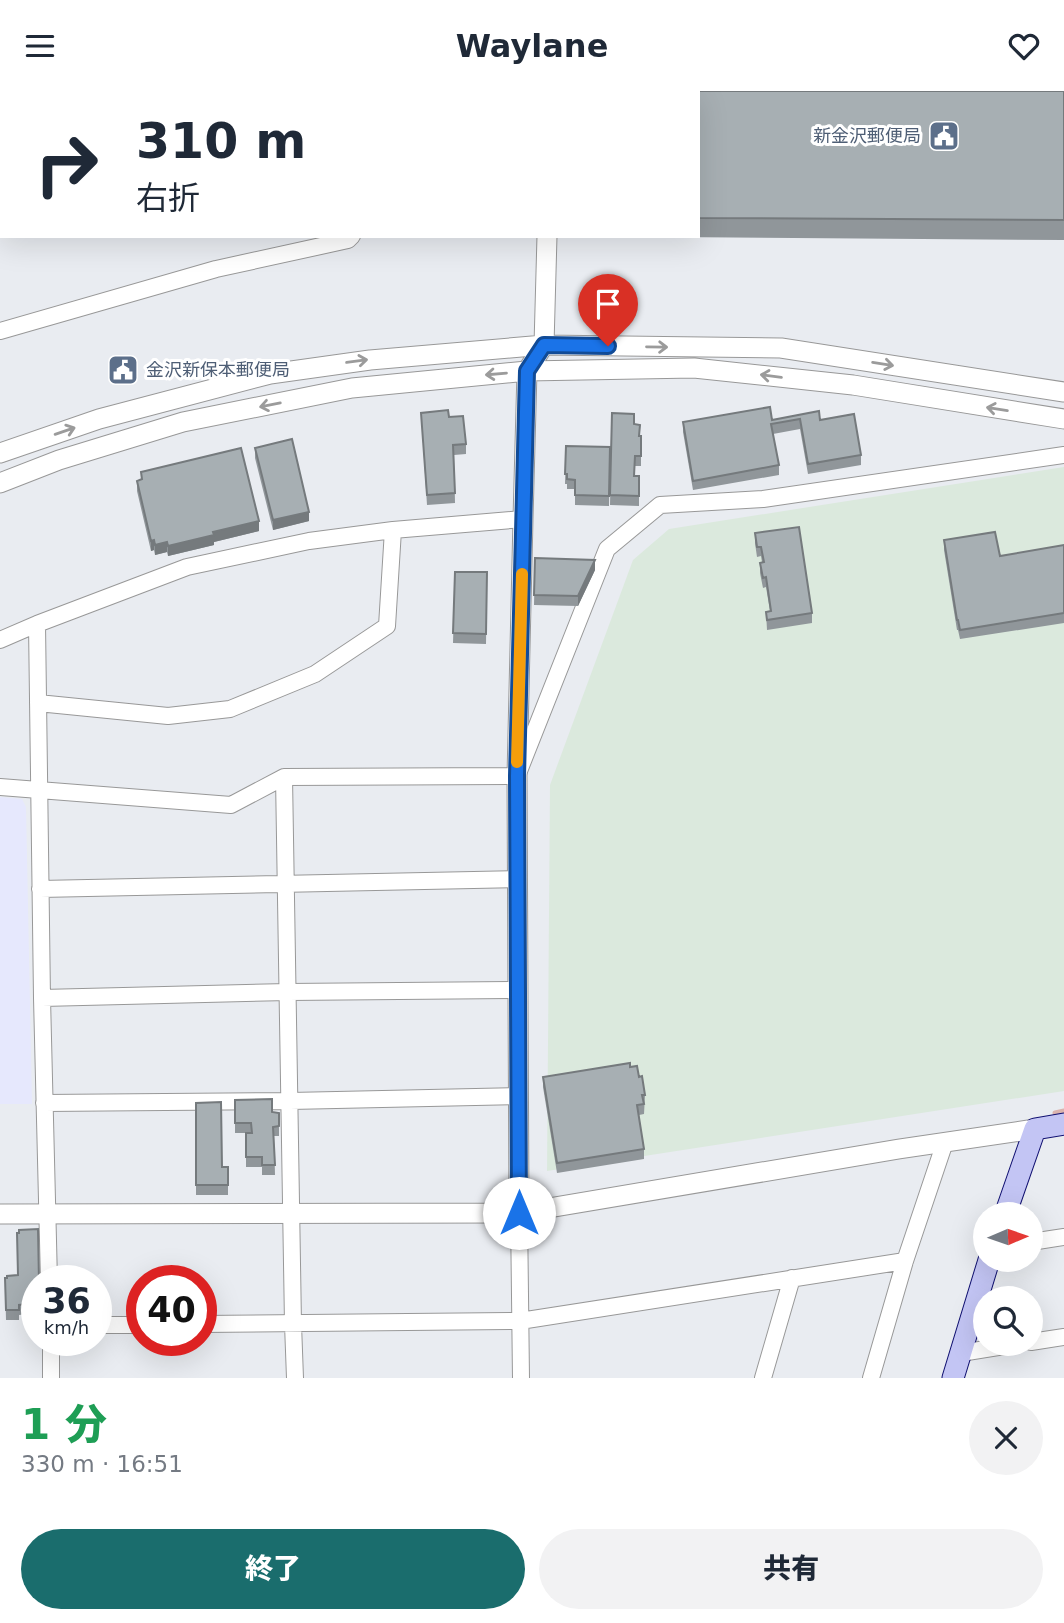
<!DOCTYPE html>
<html lang="ja">
<meta charset="utf-8">
<style>
body{margin:0;font-family:"DejaVu Sans","Noto Sans JP",sans-serif;background:#f2f2f3;color:#1f2937;height:100vh;display:flex;flex-direction:column;font-size:26px;white-space:nowrap}
*{box-sizing:border-box;margin:0}
p{font-size:23px;color:#747a83}
.icon{flex:none;width:38px;height:38px;fill:none;stroke:currentColor;stroke-width:2;stroke-linecap:round;stroke-linejoin:round}
.map{position:relative;height:1287px;overflow:hidden}
.sheet{display:flex;flex-direction:column;background:#fff;flex:1}
.sheet>*{flex:none}
.banner{position:absolute;left:0px;top:0px;width:700px;height:147px;box-shadow:0 7px 28px #0002;background:#fff;color:#1f2937;overflow:hidden}
.needle{width:46px;rotate:88deg}
.buttons{position:absolute;left:973px;top:1111px;display:grid;gap:14px}
.buttons a{display:grid;place-items:center;width:70px;height:70px;border-radius:50%;background:#fff;box-shadow:0 7px 28px #0002;font-size:35px}
.speed{position:absolute;left:21px;top:1174px;display:flex;gap:14px;font-size:35px;font-weight:700;text-align:center}
.speed>*{display:grid;place-content:center;width:91px;height:91px;border-radius:50%;background:#fff;box-shadow:0 7px 28px #0002;line-height:1}
.speed small{font-size:18px;font-weight:400}
.speed .limit{border:10px solid #d22;background:#fff;color:#111}
.pin{position:absolute;display:grid;place-items:center;width:60px;height:60px;color:#fff;margin:-72px -30px;border-radius:50% 50% 50% 0;rotate:-45deg;box-shadow:0 0 7px #0007}
.pin .icon{rotate:45deg}
.me{position:absolute;width:77px;margin:-38px;rotate:0deg;stroke-linejoin:round;filter:drop-shadow(0 0 5px #0008)}
.turn{display:flex;align-items:center;gap:24px;height:147px;padding:0 21px;font-size:32px}
.turn .icon{width:91px;height:91px;stroke-width:2.5}
.turn b{display:block;font-size:49px;line-height:60px}
.round{display:grid;place-items:center;flex:none;width:74px;height:74px;border-radius:37px;background:#f2f2f3}
.head{display:flex;align-items:center;justify-content:space-between;height:119px;padding:0 21px}
h1{font-size:42px;font-weight:800;line-height:52px;color:#1e9e55}
.button{display:flex;gap:14px;margin-top:auto;padding:14px 21px}
.button a{flex:1;height:80px;border-radius:42px;background:#1a6d6d;color:#fff;font-size:28px;font-weight:800;line-height:80px;text-align:center}
.button a+a{background:#f2f2f3;color:#1f2937}
header{display:flex;justify-content:space-between;align-items:center;height:91px;padding:0 21px;background:#fff;font-size:32px;font-weight:800}
.map>svg:first-child{display:block}
.industrial{fill:#dbe9dd}
.education{fill:#e6e8fd}
.lines{fill:none;stroke-linecap:round;stroke-linejoin:round}
.stream{stroke:#dab3ae;stroke-width:5}
.minor-casing{stroke:#989898;stroke-width:18}
.tertiary-casing{stroke:#989898;stroke-width:21}
.secondary-casing{stroke:#101071;stroke-width:23}
.minor{stroke:#fff;stroke-width:16}
.tertiary{stroke:#fff;stroke-width:19}
.secondary{stroke:#c3c5f4;stroke-width:21}
.wall{fill:#90969a}
.shaded-wall{fill:#757a7d}
.building{fill:#a7afb3;stroke:#757a7d;stroke-width:2}
.oneway{stroke:#9b9b9b}
.route-casing{stroke:#114b97;stroke-width:18}
.route{stroke:#1a73e8;stroke-width:12}
.slow{stroke:#f59e0b;stroke-width:12}
.labels{text-anchor:middle;stroke-width:6;stroke-linejoin:round;paint-order:stroke}
.service-label{font-size:18px;fill:#4e5e75;stroke:#fff;text-anchor:end}
</style>
<header><svg class="icon" aria-label="menu" viewBox="0 0 24 24"><path d="M4 6h16M4 12h16M4 18h16"/></svg>Waylane<svg class="icon" aria-label="heart" viewBox="0 0 24 24"><path d="M12 20l-8-8c-3-5 5-10 8-4 3-6 11-1 8 4z"/></svg></header>
<div class="map">
<svg width="1064" height="1287" viewBox="0 0 1064 1287">
<rect width="100%" height="100%" fill="#e9ecf1"/>
<path class="industrial" d="M1064,376V1000L547,1080L550,694L633,469L669,438Z"/>
<path class="education" d="M0,706L22,708L26,716L32,1013H0Z"/>
<g class="lines">
<path class="stream" d="M1055,1022L1064,1020"/>
<g class="minor-casing">
<path id="minor" d="M369,2V0
M0,52H2
M0,240L216,178L348,149L352,145
M37,533L42,907L49,1190
M0,549L37,533L187,476L309,450L393,439L523,428
M38,612L168,625L230,618L315,583L387,535L393,439
M284,686L293,1233L295,1287
M0,696L231,714L284,686L517,685L607,458L660,414L763,408L1064,364
M40,798L518,788
M42,907L288,901L518,899
M44,1012L290,1010L519,1005
M519,1122L521,1287
M1031,1151L1064,1146
M201,1233L520,1230L905,1170
M96,1234H142
M51,1250V1287
M1031,1251L1064,1246
M961,1262L1017,1253
M763,1287L792,1187
M871,1287L905,1170L945,1051"/>
</g>
<g class="tertiary-casing">
<path id="tertiary" d="M551,2V0
M0,362L99,328L270,283L370,269L544,254L781,257L1064,301
M0,392L59,369L183,331L352,297L527,280L694,277L853,294L1064,328
M519,1122L517,685L523,428L527,280L544,254L547,145
M0,1123L519,1122L899,1058L1035,1038"/>
</g>
<g class="secondary-casing">
<path id="secondary" d="M1005,1124L1035,1038L1064,1033
M953,1287L989,1169"/>
</g>
<use href="#minor" class="minor"/>
<use href="#tertiary" class="tertiary"/>
<use href="#secondary" class="secondary"/>
</g>
<path class="wall" d="M21,0H98V2H21Z
M1064,0V149L674,146L698,145V2Z
M421,322L449,326L466,353V363L454,364L455,412L427,414Z
M612,322L634,333L639,345H641V375H635V385H639V415L610,414Z
M772,329H820L861,364V374L808,383L800,338L773,343L779,374V384L693,399L683,341V331Z
M566,355L610,356L609,415L575,414V398H567V393H565Z
M255,357L309,430L273,439L255,367Z
M141,381L259,440L214,451V454L168,465L167,461L155,464L154,459L151,460L137,400V390L141,389Z
M755,442L812,522V532L767,539L766,521L770,520L766,496L763,497L760,482V472L762,471L761,465L757,466L755,452Z
M944,449L1000,465L1064,454V532L960,548L958,539H957L944,459Z
M535,467L595,479L578,515L534,514Z
M455,481H487L486,553L453,552Z
M543,986H639L645,1004L644,1023L639,1024L644,1058V1068L557,1082L543,996Z
M235,1009L272,1021L279,1035V1045H274L275,1084H262V1076H246V1042H251H235Z
M196,1012L222,1076H228V1104H196Z
M5,1187L37,1190V1222L19,1224V1229H6Z"/>
<path class="shaded-wall" d="M309,421V430L273,439V429Z
M259,430V440L214,451V454L168,465V455L213,441Z
M154,449V459L151,460V450Z
M167,451V461L155,464V454Z
M595,469V479L578,515V505Z"/>
<path class="building" d="M21,0H88V2H21Z
M675,0H1064V129L698,127V2H675Z
M770,316L772,329L819,320L820,329L854,323L861,364L808,373L800,328L771,333L779,374L693,390L683,331Z
M448,319L449,326L463,325L466,353L453,354L455,402L427,404L421,322Z
M612,322L634,323V333L640,334L639,345H641V365H635L634,385H639V405L610,404Z
M292,348L309,421L273,429L255,357Z
M566,355L610,356L609,405L575,404V389L567,388V383H565Z
M241,357L259,430L213,441L214,444L168,455L167,451L155,454L154,449L151,450L137,390L142,388L141,381Z
M799,436L812,522L767,529L766,521L771,520L766,486L763,487L760,472L764,471L761,456H757L755,442Z
M995,441L1000,465L1064,454V522L960,539L958,529H957L944,449Z
M535,467L595,469L578,505L534,504Z
M455,481H487L486,543L453,542Z
M630,972V976L637,975L639,986L642,985L645,1004H642L644,1013L637,1014L644,1058L557,1072L543,986Z
M272,1008V1021L279,1022V1035L273,1036L275,1074H262V1066H246V1042H252L251,1032H235V1009Z
M221,1011L222,1076H228V1094H196V1012Z
M38,1138L39,1190H37V1212L19,1214V1219H6L5,1187H7V1185L18,1184L17,1142H19V1139Z"/>
<defs><path id="oneway-shaft" d="M-6 0H5M1.5-3L5.5 0L1.5 3" fill="none" stroke-width="1.6" stroke-linecap="round" stroke-linejoin="round" transform="scale(1.75)"/></defs>
<g class="oneway">
<use href="#oneway-shaft" transform="translate(657 256) rotate(1)"/>
<use href="#oneway-shaft" transform="translate(357 270) rotate(-8)"/>
<use href="#oneway-shaft" transform="translate(883 273) rotate(9)"/>
<use href="#oneway-shaft" transform="translate(496 283) rotate(175)"/>
<use href="#oneway-shaft" transform="translate(771 285) rotate(-173)"/>
<use href="#oneway-shaft" transform="translate(270 314) rotate(169)"/>
<use href="#oneway-shaft" transform="translate(997 318) rotate(-171)"/>
<use href="#oneway-shaft" transform="translate(65 340) rotate(-19)"/>
</g>
<g class="lines">
<g class="route-casing">
<path id="route" d="M519,1122L517,685L527,280L544,254L608,255"/>
</g>
<use href="#route" class="route"/>
<path class="slow" d="M517,671L522,483"/>
</g>
<defs>
<g id="civic-square" transform="scale(1.575)"><rect x="-9" y="-9" width="18" height="18" rx="4" fill="#5c6f8a" stroke="#fff"/><path d="M-.6-6.5H3V-4.5H.6V-3L4-1V1h2V6H-6V1h2V-1L-.6-3ZM-1.2 2.5V6h2.4V2.5Z" fill="#fff"/></g>
</defs>
<g fill-rule="evenodd">
<use href="#civic-square" x="944" y="45"/>
<use href="#civic-square" x="123" y="279"/>
</g>
<g class="labels">
<g class="service-label">
<text x="921" y="51">新金沢郵便局</text>
<text x="146" y="285" text-anchor="start">金沢新保本郵便局</text>
</g>
</g>
</svg>
<div class="buttons">
<a><svg class="needle" viewBox="-14 -14 28 28"><path d="M0-13l5 13h-10z" fill="#e53935"/><path d="M0 13l5-13h-10z" fill="#747a83"/></svg></a>
<a><svg class="icon" aria-label="search" viewBox="0 0 24 24"><circle cx="10" cy="10" r="6"/><path d="M15 15l6 6"/></svg></a>
</div>
<div class="speed"><div>36<small>km/h</small></div><div class="limit">40</div></div>
<div class="pin" style="left:608px;top:255px;background:#d93025"><svg class="icon" aria-label="arrive" viewBox="0 0 24 24"><path d="M6 21V4h12l-3 4 3 4H6"/></svg></div>
<svg class="me" style="left:519px;top:1122px" viewBox="-20 -20 40 40"><circle r="19" fill="#fff"/><path d="M0-13L10 11 0 6-10 11z" fill="#1a73e8"/></svg>
<div class="banner">
<div class="turn"><svg class="icon" aria-label="right" viewBox="0 0 24 24"><path d="M7 20v-9h11M14 6l5 5-5 5"/></svg><div><b>310 m</b>右折</div></div>
</div>
</div>
<section class="sheet">
<div class="head"><div><h1>1 分</h1><p>330 m · 16:51</p></div><a class="round"><svg class="icon" aria-label="close" viewBox="0 0 24 24"><path d="M6 6l12 12M18 6L6 18"/></svg></a></div>
<div class="button"><a>終了</a><a>共有</a></div>
</section>
